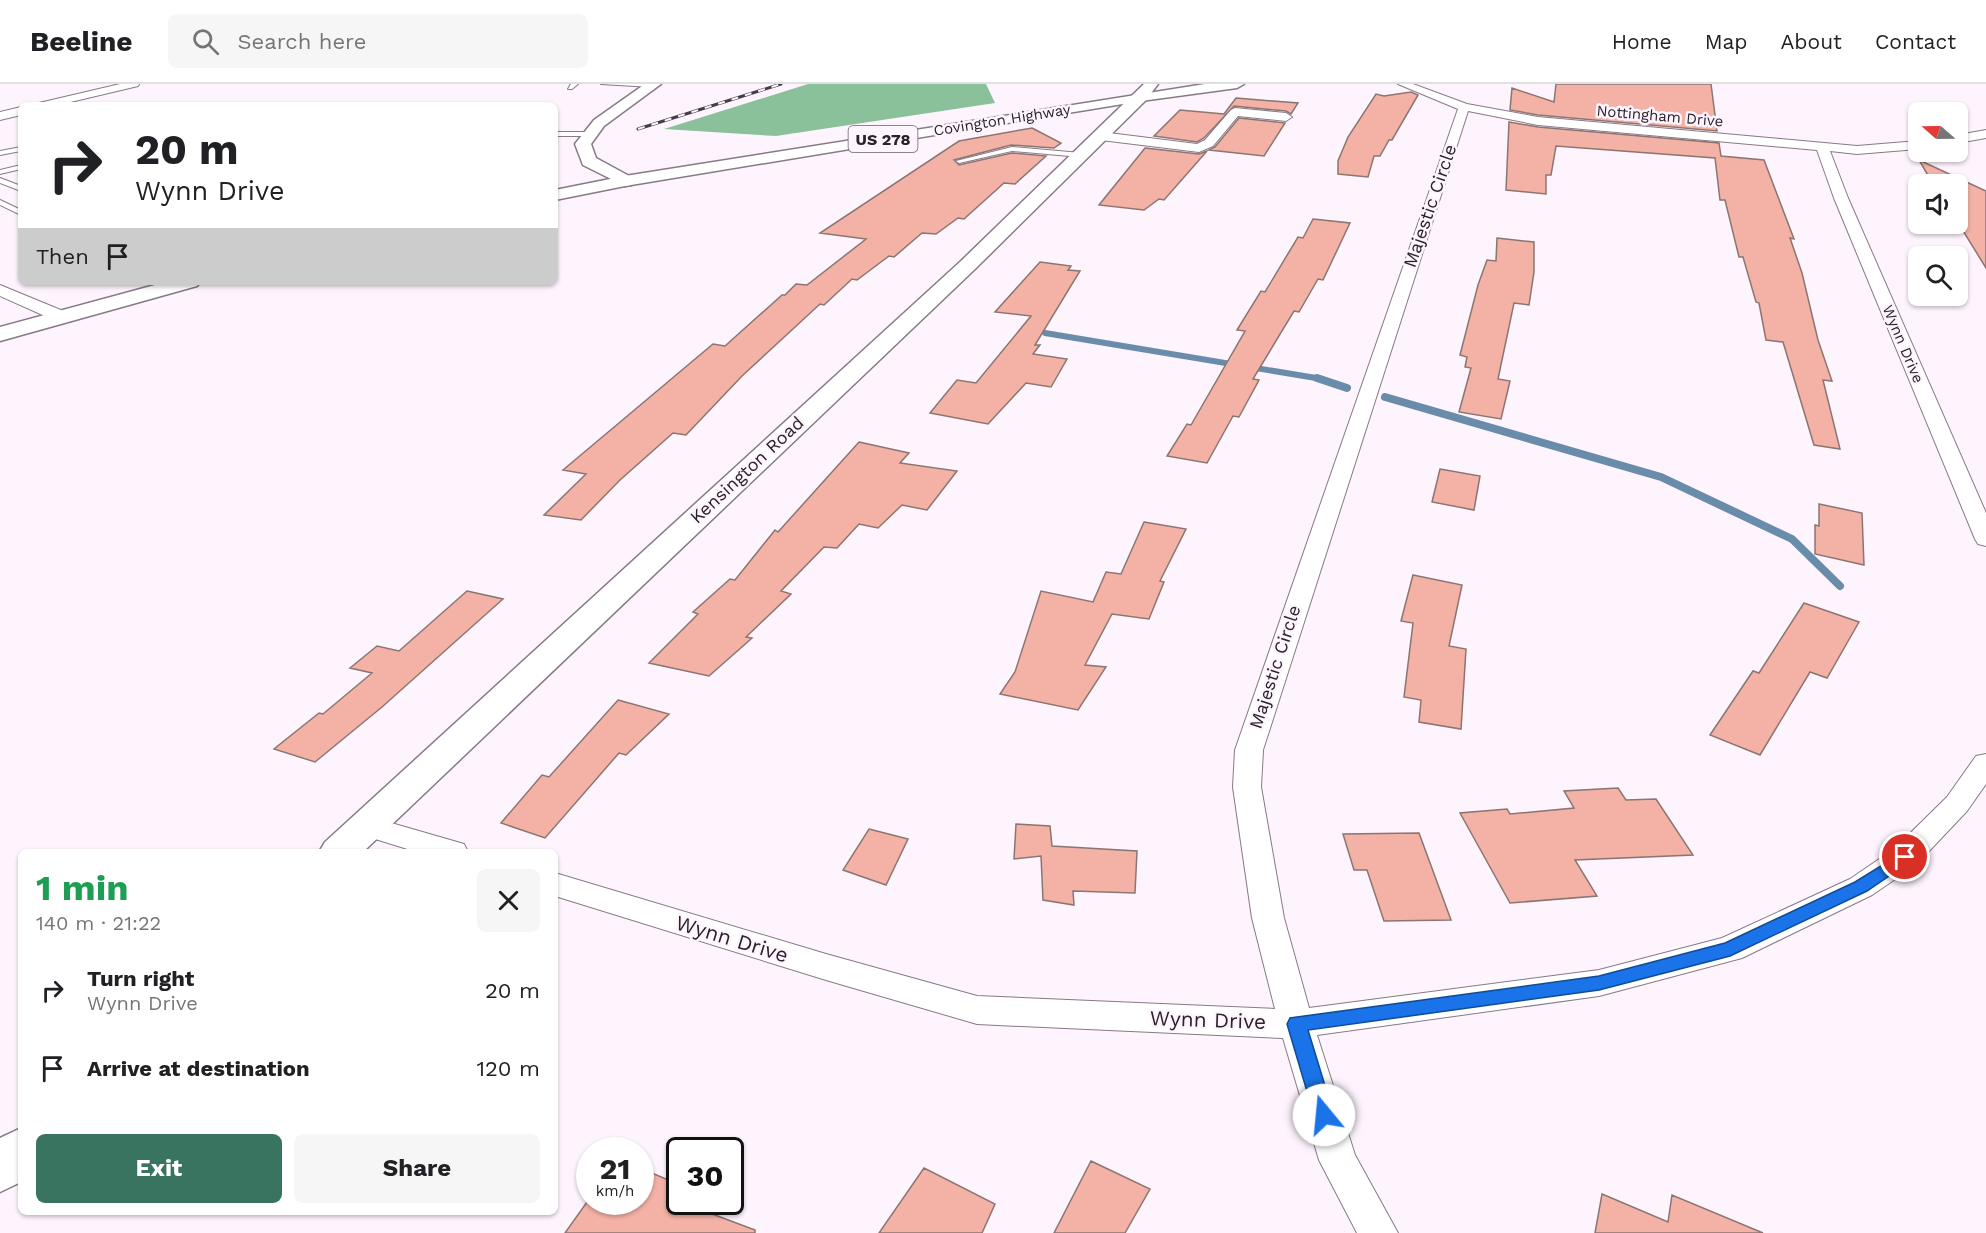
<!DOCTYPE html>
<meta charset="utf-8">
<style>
body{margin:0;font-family:"Work Sans",sans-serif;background:#f6f6f6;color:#202124;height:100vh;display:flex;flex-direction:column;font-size:22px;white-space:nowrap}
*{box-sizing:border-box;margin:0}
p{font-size:20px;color:#757577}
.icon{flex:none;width:33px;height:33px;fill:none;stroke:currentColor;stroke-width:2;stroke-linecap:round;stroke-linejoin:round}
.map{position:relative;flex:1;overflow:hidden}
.drawer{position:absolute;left:18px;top:765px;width:540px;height:366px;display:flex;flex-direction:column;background:#fff;border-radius:9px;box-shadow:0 2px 4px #0004}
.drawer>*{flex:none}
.banner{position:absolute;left:18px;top:18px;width:540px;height:183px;border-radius:9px;box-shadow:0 2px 4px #0004;background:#fff;color:#202124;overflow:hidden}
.needle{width:39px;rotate:290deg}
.fabs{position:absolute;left:1908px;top:18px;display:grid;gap:12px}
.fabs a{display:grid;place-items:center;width:60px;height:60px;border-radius:9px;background:#fff;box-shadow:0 2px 4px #0004;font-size:30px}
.speed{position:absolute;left:576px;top:1053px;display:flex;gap:12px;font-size:30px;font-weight:700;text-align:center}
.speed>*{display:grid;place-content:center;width:78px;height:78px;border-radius:50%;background:#fff;box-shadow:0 2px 4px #0004;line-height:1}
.speed small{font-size:15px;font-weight:400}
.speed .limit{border:3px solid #111;border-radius:9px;background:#fff;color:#111}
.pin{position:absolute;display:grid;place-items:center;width:51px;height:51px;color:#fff;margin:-26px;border:3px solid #fff;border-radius:50%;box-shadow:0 2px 6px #0007}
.me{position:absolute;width:66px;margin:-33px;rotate:343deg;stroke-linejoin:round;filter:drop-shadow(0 0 4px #0008)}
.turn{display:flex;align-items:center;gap:21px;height:126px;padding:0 18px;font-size:27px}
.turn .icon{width:78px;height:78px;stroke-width:2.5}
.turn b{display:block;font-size:42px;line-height:51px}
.then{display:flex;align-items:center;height:57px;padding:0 18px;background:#0003;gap:12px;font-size:22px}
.round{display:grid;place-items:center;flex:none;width:63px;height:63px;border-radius:9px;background:#f6f6f6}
.head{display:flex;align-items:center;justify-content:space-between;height:102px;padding:0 18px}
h1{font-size:36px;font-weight:700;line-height:45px;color:#1e9e55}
.action{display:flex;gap:12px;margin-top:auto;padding:12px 18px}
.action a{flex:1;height:69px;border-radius:9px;background:#38745f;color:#fff;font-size:24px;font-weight:700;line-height:69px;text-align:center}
.action a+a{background:#f6f6f6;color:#202124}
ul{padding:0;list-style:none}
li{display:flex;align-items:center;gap:18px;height:78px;padding:0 18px}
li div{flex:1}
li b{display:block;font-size:22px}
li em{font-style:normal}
header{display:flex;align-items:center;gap:36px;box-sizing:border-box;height:84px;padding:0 30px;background:#fff;border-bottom:2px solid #e0e0e0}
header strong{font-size:28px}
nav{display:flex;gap:33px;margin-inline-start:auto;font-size:21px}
.search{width:420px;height:54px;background:#f6f6f6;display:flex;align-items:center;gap:15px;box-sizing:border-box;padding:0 21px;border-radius:9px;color:#757577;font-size:22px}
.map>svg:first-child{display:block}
.forest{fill:#8ac19b}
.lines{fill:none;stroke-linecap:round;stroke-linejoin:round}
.stream-far1{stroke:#698caa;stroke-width:6}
.stream{stroke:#698caa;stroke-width:8}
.building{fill:#f4b2a7;stroke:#8b7571;stroke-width:1.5}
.lane-casing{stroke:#887987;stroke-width:2}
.street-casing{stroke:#887987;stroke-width:2}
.secondary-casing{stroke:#887987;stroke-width:3}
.primary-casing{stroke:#887987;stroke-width:3}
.lane{fill:#fff;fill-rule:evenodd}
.street{fill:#fff;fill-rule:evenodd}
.secondary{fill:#fff;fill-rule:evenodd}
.primary{fill:#fff;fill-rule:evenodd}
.rail-casing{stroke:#443d44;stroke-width:3}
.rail{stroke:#fef4fe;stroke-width:2;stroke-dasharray:7;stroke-linecap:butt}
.route{fill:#1a73e8;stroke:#114b97;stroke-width:1.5}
.labels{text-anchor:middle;stroke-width:5;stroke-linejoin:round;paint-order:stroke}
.far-street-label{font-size:15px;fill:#292329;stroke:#fef4fe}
.shield{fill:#fef4fe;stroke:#696269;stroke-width:1.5}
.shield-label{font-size:16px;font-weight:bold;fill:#292329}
.street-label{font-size:18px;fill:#292329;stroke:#fef4fe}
.near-street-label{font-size:21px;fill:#292329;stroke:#fef4fe}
</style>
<header>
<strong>Beeline</strong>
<div class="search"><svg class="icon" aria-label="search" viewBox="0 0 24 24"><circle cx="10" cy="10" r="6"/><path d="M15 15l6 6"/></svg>Search here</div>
<nav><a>Home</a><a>Map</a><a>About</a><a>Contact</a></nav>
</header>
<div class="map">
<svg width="1986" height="1149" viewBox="0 0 1986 1149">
<rect width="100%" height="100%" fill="#fef4fe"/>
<path class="forest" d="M808,0H986L995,19L776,52L664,45Z"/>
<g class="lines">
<path class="stream-far1" d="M1045,249L1322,295"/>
<path class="stream" d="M1317,294L1347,304
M1385,313L1661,393L1792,455L1840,502"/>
</g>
<path class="building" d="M1556,0H1711L1717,47L1538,31L1510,26L1512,4L1554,18Z
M1411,8L1418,11L1392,56H1389L1380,72H1374L1368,93L1338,90V77L1348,53L1376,10L1384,12Z
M1236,14L1298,19L1291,30L1286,27L1234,22L1204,54L1197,58L1154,52L1180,26L1224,30Z
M1239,34L1285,39L1264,72L1209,66L1215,63Z
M1509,38L1538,43L1719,59L1721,72L1764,76L1794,155L1790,154L1802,189L1818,256L1832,297L1823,296L1840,365L1814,361L1783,258L1766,256L1759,219L1756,218L1743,173H1739L1725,116H1720L1715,74L1556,62L1551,91H1546V110L1506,106Z
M1032,44L1061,59L1054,64L1011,61L954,76L959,81L1012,69L1046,72L1015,100L1004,99L964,135L958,134L936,150L922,149L894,173L889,172L857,196L852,195L824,221L820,220L742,292L686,351L673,349L620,396L581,436L544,431L586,390L563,386L713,260L725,262L782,211H785L796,200L807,201L866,155L820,149L959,57Z
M1145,64L1199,70L1207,67L1164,116L1159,115L1144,126L1099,121Z
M1919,76L1986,107V184L1962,145L1957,144L1954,140H1958V100H1933Z
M1313,135L1350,139L1323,196L1318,195L1299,228L1294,227L1253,295L1259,296L1239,333L1233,332L1207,379L1167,372L1187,340L1191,341L1245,247L1237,246L1261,207L1265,208L1298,153L1303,154Z
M1497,154L1534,158V188L1529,221L1514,219L1498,295L1510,297L1501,335L1459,328L1471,284L1465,283L1467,273L1460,271L1478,201L1487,176L1496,177Z
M1040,178L1071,182L1068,186L1080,187L1035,261H1040L1033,270L1067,275L1051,303L1026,299L988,340L930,329L957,296L976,299L1031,232L995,228Z
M859,358L909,369L900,379L957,387L927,426L902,421L878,444L859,440L837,464L824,463L781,507L791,510L746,553L752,554L709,592L649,579L698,530L693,528L730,495L735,496L775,446L778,448Z
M1440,385L1480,392L1474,426L1432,418Z
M1819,420L1862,429L1864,481L1815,470V441L1819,442Z
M1144,438L1186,445L1160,497L1164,498L1149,535L1112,530L1085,581L1106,583L1078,626L1000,610L1015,588L1041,507L1093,518L1106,488L1121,490Z
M1413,491L1462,501L1449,562L1466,565L1461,645L1419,638L1421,616L1404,613L1413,539L1401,537Z
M467,507L503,515L382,623L315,678L274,665L319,629L323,630L372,589L350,584L377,562L399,567Z
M1804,519L1859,538L1827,594L1810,588L1760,671L1710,651L1753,587L1759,589Z
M618,616L669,630L626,671L619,669L545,754L501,739L542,691L549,693Z
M1618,704L1626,716L1656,715L1693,771L1575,776L1597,812L1510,819L1460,729L1507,725L1510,730L1574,724L1564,707Z
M1016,740L1050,742L1052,762L1137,767L1135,809L1073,807L1074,821L1043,816L1041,772L1014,775Z
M869,745L908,755L886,801L843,786Z
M1419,749L1451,836L1384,837L1367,786H1354L1343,750Z
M1091,1077L1150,1105L1125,1149H1054Z
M640,1084L680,1101V1118H703L699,1125L755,1146V1149H565L587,1118H640Z
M924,1084L995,1120L982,1149H879Z
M1602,1110L1668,1138L1672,1111L1763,1149H1595Z"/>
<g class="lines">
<g class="lane-casing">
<path id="lane" d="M571,0H578L572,5H568Z
M601,0H654L655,1L652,3Z
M555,48H590L593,50L590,52H555Z
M21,63V67L0,71V67Z
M1012,63L1081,69L1084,71L1081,73L1012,67L959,79L956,77Z
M21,81V85L0,90V86Z
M0,94L21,102V107L0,99Z
M0,116L21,126V131L0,121Z"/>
</g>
<g class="street-casing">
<path id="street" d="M120,0H139L138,2L58,21H37L39,19Z
M1398,0H1413L1467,20L1538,33L1857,62L1918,57V65L1857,70L1830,67L1848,114L1986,429V462L1978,460L1975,455L1834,114L1817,66L1538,41L1468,27L1263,666L1261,703L1284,834L1309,924L1599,886L1722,854L1850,795L1894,765L1947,713L1976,672L1986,670V700L1967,727L1916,781L1872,811L1742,874L1599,912L1317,951L1355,1071L1398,1149H1357L1319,1076L1283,954L977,940L826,896L555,812V789L826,870L977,912L1275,925L1252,834L1233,703L1235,666L1458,25Z
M21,23V31L0,36V28Z
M1235,24L1286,29L1292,33L1286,37L1238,32L1213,62L1199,68L1101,56L1095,52L1101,48L1197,60L1205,56L1231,26Z
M1986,46V54L1958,59V51Z
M0,201L68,229L70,233L68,237H56L0,212Z
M367,732L464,760L468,768H417L356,749L352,742L356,735Z"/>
</g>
<g class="secondary-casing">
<path id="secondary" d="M645,0H661L604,42L591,60L596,74L631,93L634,97L631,101L625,102L583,81L575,60L594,36Z
M1144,0H1158L1146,16L975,185L363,768H319L325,758L961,177Z
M21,1044V1098L0,1108V1054Z"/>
</g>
<g class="primary-casing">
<path id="primary" d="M1205,0H1244L1237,4L1141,17L625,102L555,116V106L625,92Z
M166,198H200L197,202L0,257V243Z"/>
</g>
<use href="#lane" class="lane"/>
<use href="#street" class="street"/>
<use href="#secondary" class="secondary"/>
<use href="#primary" class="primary"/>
<g class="rail-casing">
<path id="rail" d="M638,45L781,0"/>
</g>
<use href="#rail" class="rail"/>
</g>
<path class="route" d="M1905,767L1911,769L1913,773L1911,777L1867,807L1730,872L1599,906L1308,946L1334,1031L1331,1037L1324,1039L1317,1037L1314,1031L1287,940L1290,934L1599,892L1725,859L1855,798Z"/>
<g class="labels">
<g class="far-street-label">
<text transform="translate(1660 32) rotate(5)" y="5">Nottingham Drive</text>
<text transform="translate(1002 36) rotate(-9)" y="5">Covington Highway</text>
<text transform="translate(1903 260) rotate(67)" y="5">Wynn Drive</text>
</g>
<rect class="shield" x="848.5" y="42" width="69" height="26" rx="4.5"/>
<g class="shield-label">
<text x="883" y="61">US 278</text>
</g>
<g class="street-label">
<text transform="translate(1430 122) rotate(-71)" y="6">Majestic Circle</text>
<text transform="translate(747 386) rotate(-43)" y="6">Kensington Road</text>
<text transform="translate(1275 583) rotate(-72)" y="6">Majestic Circle</text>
</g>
<g class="near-street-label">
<text transform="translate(732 855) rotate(17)" y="7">Wynn Drive</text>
<text transform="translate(1208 936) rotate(2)" y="7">Wynn Drive</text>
</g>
</g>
</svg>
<div class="fabs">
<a><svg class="needle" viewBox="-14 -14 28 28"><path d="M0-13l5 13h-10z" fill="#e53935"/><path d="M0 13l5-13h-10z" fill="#757577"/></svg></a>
<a><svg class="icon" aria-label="sound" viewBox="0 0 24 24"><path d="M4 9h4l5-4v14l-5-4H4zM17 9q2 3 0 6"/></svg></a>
<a><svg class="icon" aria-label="search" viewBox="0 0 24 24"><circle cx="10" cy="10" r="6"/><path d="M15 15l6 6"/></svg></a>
</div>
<div class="speed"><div>21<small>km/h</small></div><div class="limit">30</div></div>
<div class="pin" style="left:1905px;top:773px;background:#d93025"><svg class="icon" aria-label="arrive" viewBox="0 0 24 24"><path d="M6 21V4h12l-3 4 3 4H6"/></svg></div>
<svg class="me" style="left:1324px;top:1031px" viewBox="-20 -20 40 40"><circle r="19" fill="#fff"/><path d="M0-13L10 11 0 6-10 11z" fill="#1a73e8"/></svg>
<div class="banner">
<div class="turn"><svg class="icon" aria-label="right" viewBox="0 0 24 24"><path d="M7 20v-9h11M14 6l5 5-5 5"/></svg><div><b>20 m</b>Wynn Drive</div></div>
<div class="then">Then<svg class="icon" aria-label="arrive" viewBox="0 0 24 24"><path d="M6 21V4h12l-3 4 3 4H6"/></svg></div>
</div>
<section class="drawer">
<div class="head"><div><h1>1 min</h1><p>140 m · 21:22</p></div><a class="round"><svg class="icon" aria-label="close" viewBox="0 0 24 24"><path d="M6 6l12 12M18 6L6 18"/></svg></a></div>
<ul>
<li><svg class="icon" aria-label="right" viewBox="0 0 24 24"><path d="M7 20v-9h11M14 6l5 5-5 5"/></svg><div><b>Turn right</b><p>Wynn Drive</p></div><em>20 m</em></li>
<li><svg class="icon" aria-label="arrive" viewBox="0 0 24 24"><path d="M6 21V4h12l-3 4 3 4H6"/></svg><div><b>Arrive at destination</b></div><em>120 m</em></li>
</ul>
<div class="action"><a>Exit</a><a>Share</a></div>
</section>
</div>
